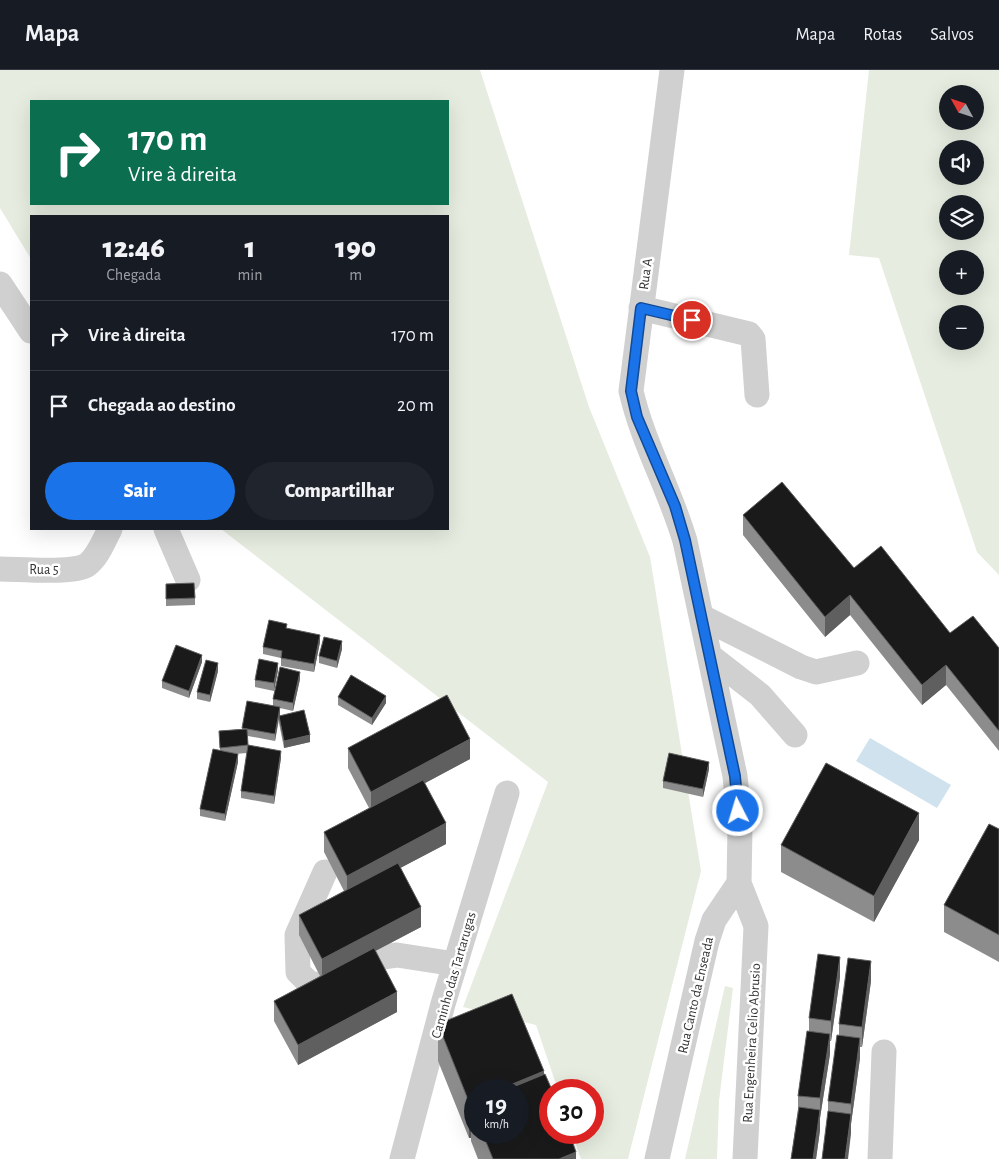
<!DOCTYPE html>
<html lang="pt">
<meta charset="utf-8">
<style>
body{margin:0;font-family:"Alegreya Sans",sans-serif;background:#20242c;color:#f1f3f6;height:100vh;display:flex;flex-direction:column;font-size:19px;white-space:nowrap}
*{box-sizing:border-box;margin:0}
p{font-size:16px;color:#9ea1a6}
.icon{flex:none;width:28px;height:28px;fill:none;stroke:currentColor;stroke-width:2;stroke-linecap:round;stroke-linejoin:round}
.map{position:relative;flex:1;overflow:hidden}
.sheet{position:absolute;left:30px;top:145px;width:419px;height:315px;display:flex;flex-direction:column;background:#171b24;border-radius:0px;box-shadow:0 5px 20px #0002}
.sheet>*{flex:none}
.top-card{position:absolute;left:30px;top:30px;width:419px;height:105px;border-radius:0px;box-shadow:0 5px 20px #0002;background:#0b6e4f;color:#fff;overflow:hidden}
.needle{width:32px;rotate:310deg}
.tools{position:absolute;left:939px;top:15px;display:grid;gap:10px}
.tools a{display:grid;place-items:center;width:45px;height:45px;border-radius:50%;background:#171b24;box-shadow:0 5px 20px #0002;font-size:25px}
.speed{position:absolute;left:464px;top:1009px;display:flex;gap:10px;font-size:25px;font-weight:700;text-align:center}
.speed>*{display:grid;place-content:center;width:65px;height:65px;border-radius:50%;background:#171b24;box-shadow:0 5px 20px #0002;line-height:1}
.speed small{font-size:12px;font-weight:400}
.speed .limit{border:8px solid #d22;background:#fff;color:#111}
.pin{position:absolute;display:grid;place-items:center;width:42px;height:42px;color:#fff;margin:-21px;border:2px solid #fff;border-radius:50%;box-shadow:0 1px 5px #0007}
.me{position:absolute;width:55px;margin:-28px;rotate:355deg;stroke-linejoin:round;filter:drop-shadow(0 0 4px #0008)}
.turn{display:flex;align-items:center;gap:18px;height:105px;padding:0 15px;font-size:22px}
.turn .icon{width:65px;height:65px;stroke-width:2.5}
.turn b{display:block;font-size:35px;line-height:42px}
.eta{display:flex;justify-content:space-evenly;align-items:center;height:85px;text-align:center}
.eta b{font-size:30px;font-weight:800;line-height:35px}
.button{display:flex;gap:10px;margin-top:auto;padding:10px 15px}
.button a{flex:1;height:58px;border-radius:30px;background:#1a73e8;color:#fff;font-size:20px;font-weight:800;line-height:58px;text-align:center}
.button a+a{background:#20242c;color:#f1f3f6}
ul{padding:0;list-style:none}
li{display:flex;align-items:center;gap:15px;height:70px;padding:0 15px;border-top:1px solid #363941}
li div{flex:1}
li b{display:block;font-size:19px}
li em{font-style:normal}
header{display:flex;align-items:center;gap:30px;box-sizing:border-box;height:70px;padding:0 25px;background:#171b24;border-bottom:1px solid #363941}
header strong{font-size:24px}
nav{display:flex;gap:28px;margin-inline-start:auto;font-size:18px}
.map>svg:first-child{display:block}
.green{fill:#e6ecdf;fill-rule:evenodd}
.water{fill:#cfe2ee}
.lines{fill:none;stroke-linecap:round;stroke-linejoin:round}
.minor{stroke:#d0d0d0;stroke-width:25}
.wall{fill:#8c8c8c;fill-rule:evenodd}
.shaded-wall{fill:#5f5f5f}
.building{fill:#1a1a1a;stroke:#5f5f5f}
.route-casing{stroke:#114b97;stroke-width:12}
.route{stroke:#1a73e8;stroke-width:9}
.labels{text-anchor:middle;stroke-width:5;stroke-linejoin:round;paint-order:stroke}
.street-label{font-size:14px;fill:#333;stroke:#fff}
</style>
<header>
<strong>Mapa</strong>
<nav><a>Mapa</a><a>Rotas</a><a>Salvos</a></nav>
</header>
<div class="map">
<svg width="999" height="1089" viewBox="0 0 999 1089">
<rect width="100%" height="100%" fill="#fff"/>
<path class="green" d="M0,0H480L589,337L650,487L701,801L628,1089H581L572,1063L592,1062V1020H558L536,955L463,937L548,712L221,459H448V146H31V189L0,138ZM31,31H448V134H31Z
M869,0H999V505L977,482L879,188L849,185ZM948,24H975V51H948ZM948,79H975V106H948ZM948,134H975V161H948ZM948,189H975V216H948ZM948,244H975V271H948Z
M725,916L733,918L719,1031L717,1089H685Z"/>
<path class="water" d="M870,668L951,715L937,738L856,691Z"/>
<g class="lines">
<path class="minor" d="M672,0L631,321C643,373 670,420 685,471L735,706L740,758L739,813L756,856L745,1089
M0,214L31,261
M641,238L749,264L753,269L757,325
M166,459L188,510
M0,499C19,499 72,504 87,495C98,487 104,470 110,459
M702,547L801,597L816,602L857,593
M710,586L760,625L795,665
M325,802L297,865L298,902L309,913L318,915L382,887L397,885L455,894
M402,1089L443,934L507,723
M657,1089L707,871L714,850L739,813
M880,1089L884,982"/>
</g>
<path class="wall" d="M743,445L854,498L950,563L999,578V681L946,615L922,635L850,545L825,567L743,465Z
M166,514L195,528V535L166,536Z
M287,559L320,572L314,602L281,596V588L263,584V577Z
M342,579L337,598L319,593V586Z
M202,592L189,628L162,618V611Z
M278,600L274,621L255,617V610Z
M218,601L210,632L197,629V622Z
M300,609L293,641L280,638L279,646L310,672L284,678L279,653V650L275,671L248,666V675L281,688L274,734L241,728V721L247,683L235,684L238,692L225,751L200,746V739L220,680L219,661L242,659V658L273,636V629Z
M338,627L386,633L372,655L338,635Z
M348,678L470,689L425,713L446,774L400,798L421,857L375,881L397,942L298,995L274,951V931L320,906L299,865V845L344,821L324,782V762L369,738L348,698Z
M709,699L703,727L663,718V711Z
M999,759V892L944,862V835Z
M919,770L874,852L781,802V775Z
M840,907L831,971H830V984L820,1048V1060L816,1089H791L798,1039V1026L809,961V948Z
M871,911L862,977H860V988L851,1054V1064L828,1041V1031L839,965V954Z
M438,954L544,1005L576,1089H478L471,1071V1068H469L438,991ZM475,1020L518,1062H475Z"/>
<path class="shaded-wall" d="M850,525V545L825,567V547Z
M320,565V572L314,602V594Z
M342,571V579L337,598V591Z
M202,585V592L189,628V621Z
M218,593V601L210,632V625Z
M278,593V600L274,621V613Z
M946,595V615L922,635V615Z
M300,602V609L293,641V633Z
M386,626V633L372,655V648Z
M280,637V645L279,648V646L275,671V664Z
M310,665V672L284,678V671Z
M470,669V689L371,742V722Z
M281,681V688L274,734V726Z
M238,684V692L225,751V744Z
M709,692V699L703,727V719Z
M919,743V770L874,852V826Z
M446,753V774L347,826V806Z
M421,837V857L322,909V889Z
M840,887V907L831,971V951Z
M871,891V911L862,977V957Z
M397,922V942L298,995V975Z
M830,964V984L820,1048V1060L816,1089H813L820,1041V1028Z
M860,968V988L851,1054V1034Z
M544,1001V1038L518,1020H498Z
M475,1030V1045L471,1034V1068H469V1032Z
M851,1044V1064L848,1089H845Z
M576,1082V1089H559Z"/>
<path class="building" d="M782,412L854,498L881,476L950,563L973,546L999,578V661L946,595L922,615L850,525L825,547L743,445Z
M194,513L195,528L166,529V514Z
M269,550L287,554L286,558L320,565L314,594L281,588L282,581L263,577Z
M324,567L342,571L337,591L319,586Z
M176,575L202,585L189,621L162,611Z
M259,589L278,593L274,613L255,610Z
M206,590L218,593L210,625L197,622Z
M280,597L300,602L293,633L273,629Z
M351,605L386,626L372,648L338,627Z
M447,625L470,669L371,722L348,678Z
M247,631L280,637L275,664L242,658Z
M304,640L310,665L284,671L279,646Z
M247,659L248,675L220,678L219,661Z
M248,675L281,681L274,726L241,721Z
M213,679L238,684L225,744L200,739Z
M669,683L709,692L703,719L663,711Z
M826,693L919,743L874,826L781,775Z
M423,710L446,753L347,806L324,762Z
M989,754L999,759V865L944,835Z
M398,793L421,837L322,889L299,845Z
M374,878L397,922L298,975L274,931Z
M818,884L840,887L831,951L809,948Z
M848,888L871,891L862,957L839,954Z
M512,924L544,1001L498,1020H475V1030L469,1032L438,954Z
M807,961L830,964L820,1028L798,1026Z
M837,965L860,968L851,1034L828,1031Z
M545,1004L552,1020H550V1062H569L576,1082L559,1089H493L482,1062H518V1020H506Z
M475,1033V1045L471,1034Z
M799,1037L820,1040L813,1089H791Z
M828,1041L851,1044L845,1089H822Z"/>
<g class="lines">
<g class="route-casing">
<path id="route" d="M692,250L641,238L631,321L637,347L675,436L685,470L735,706L738,741"/>
</g>
<use href="#route" class="route"/>
</g>
<g class="labels">
<g class="street-label">
<text transform="translate(645 204) rotate(-82)" y="5">Rua A</text>
<text x="44" y="504">Rua 5</text>
<text transform="translate(453 905) rotate(-74)" y="5">Caminho das Tartarugas</text>
<text transform="translate(695 925) rotate(-77)" y="5">Rua Canto da Enseada</text>
<text transform="translate(751 973) rotate(-87)" y="5">Rua Engenheira Celio Abrusio</text>
</g>
</g>
</svg>
<div class="tools">
<a><svg class="needle" viewBox="-14 -14 28 28"><path d="M0-13l5 13h-10z" fill="#e53935"/><path d="M0 13l5-13h-10z" fill="#9ea1a6"/></svg></a>
<a><svg class="icon" aria-label="sound" viewBox="0 0 24 24"><path d="M4 9h4l5-4v14l-5-4H4zM17 9q2 3 0 6"/></svg></a>
<a><svg class="icon" aria-label="layers" viewBox="0 0 24 24"><path d="M12 4l9 5-9 5-9-5zM3 14l9 5 9-5"/></svg></a>
<a>+</a>
<a>−</a>
</div>
<div class="speed"><div>19<small>km/h</small></div><div class="limit">30</div></div>
<div class="pin" style="left:692px;top:250px;background:#d93025"><svg class="icon" aria-label="arrive" viewBox="0 0 24 24"><path d="M6 21V4h12l-3 4 3 4H6"/></svg></div>
<svg class="me" style="left:738px;top:741px" viewBox="-20 -20 40 40"><circle r="17" fill="#1a73e8" stroke="#fff" stroke-width="3"/><path d="M0-11L8 9 0 5-8 9z" fill="#fff"/></svg>
<div class="top-card">
<div class="turn"><svg class="icon" aria-label="right" viewBox="0 0 24 24"><path d="M7 20v-9h11M14 6l5 5-5 5"/></svg><div><b>170 m</b>Vire à direita</div></div>
</div>
<section class="sheet">
<div class="eta">
<div><b>12:46</b><p>Chegada</p></div>
<div><b>1</b><p>min</p></div>
<div><b>190</b><p>m</p></div>
</div>
<ul>
<li><svg class="icon" aria-label="right" viewBox="0 0 24 24"><path d="M7 20v-9h11M14 6l5 5-5 5"/></svg><div><b>Vire à direita</b></div><em>170 m</em></li>
<li><svg class="icon" aria-label="arrive" viewBox="0 0 24 24"><path d="M6 21V4h12l-3 4 3 4H6"/></svg><div><b>Chegada ao destino</b></div><em>20 m</em></li>
</ul>
<div class="button"><a>Sair</a><a>Compartilhar</a></div>
</section>
</div>
